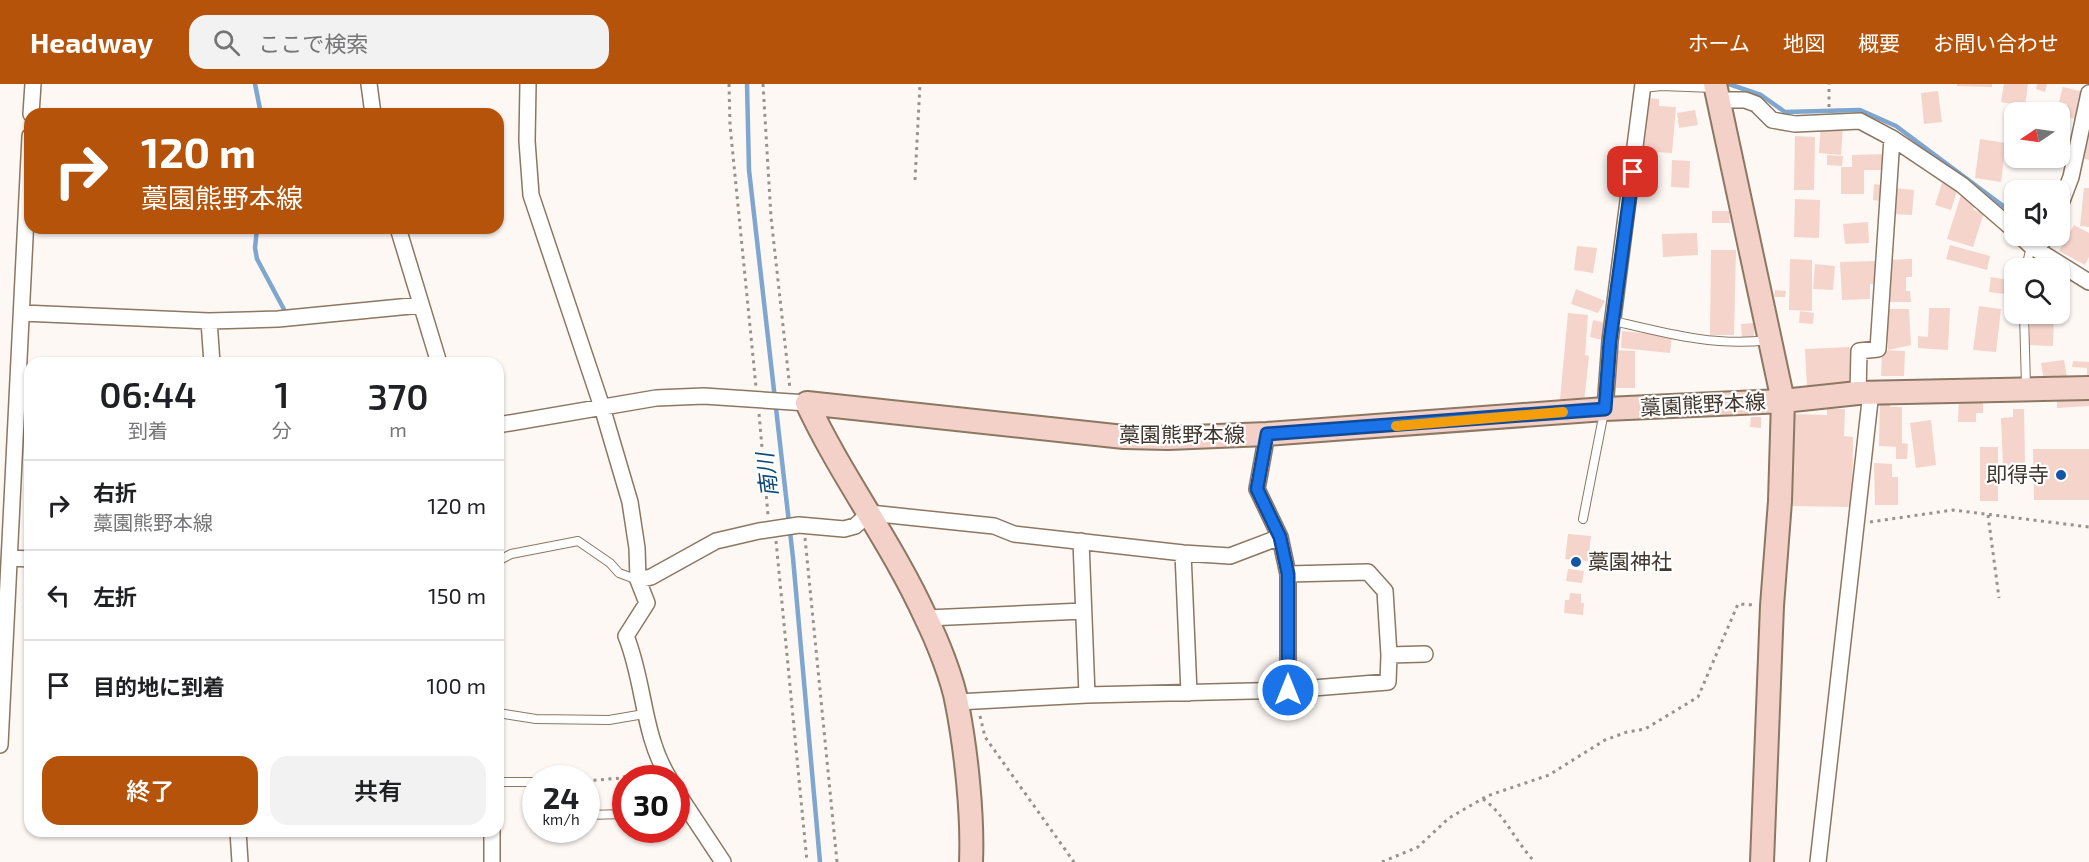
<!DOCTYPE html>
<html lang="ja">
<meta charset="utf-8">
<style>
body{margin:0;font-family:"Exo 2","Noto Sans JP",sans-serif;background:#f2f2f2;color:#202124;height:100vh;display:flex;flex-direction:column;font-size:22px;white-space:nowrap}
*{box-sizing:border-box;margin:0}
p{font-size:20px;color:#757577}
.icon{flex:none;width:33px;height:33px;fill:none;stroke:currentColor;stroke-width:2;stroke-linecap:round;stroke-linejoin:round}
.map{position:relative;flex:1;overflow:hidden}
.details{position:absolute;left:24px;top:273px;width:480px;height:480px;display:flex;flex-direction:column;background:#fff;border-radius:18px;box-shadow:0 2px 4px #0004}
.details>*{flex:none}
.hud{position:absolute;left:24px;top:24px;width:480px;height:126px;border-radius:18px;box-shadow:0 2px 4px #0004;background:#b45309;color:#fff;overflow:hidden}
.needle{width:39px;rotate:257deg}
.buttons{position:absolute;left:2004px;top:18px;display:grid;gap:12px}
.buttons a{display:grid;place-items:center;width:66px;height:66px;border-radius:12px;background:#fff;box-shadow:0 2px 4px #0004;font-size:30px}
.speed{position:absolute;left:522px;top:681px;display:flex;gap:12px;font-size:30px;font-weight:700;text-align:center}
.speed>*{display:grid;place-content:center;width:78px;height:78px;border-radius:50%;background:#fff;box-shadow:0 2px 4px #0004;line-height:1}
.speed small{font-size:15px;font-weight:400}
.speed .limit{border:9px solid #d22;background:#fff;color:#111}
.pin{position:absolute;display:grid;place-items:center;width:51px;height:51px;color:#fff;margin:-26px;border-radius:12px;box-shadow:0 3px 9px #0006}
.me{position:absolute;width:66px;margin:-33px;rotate:0deg;stroke-linejoin:round;filter:drop-shadow(0 0 4px #0008)}
.turn{display:flex;align-items:center;gap:21px;height:126px;padding:0 18px;font-size:27px}
.turn .icon{width:78px;height:78px;stroke-width:2.5}
.turn b{display:block;font-size:42px;line-height:51px}
.eta{display:flex;justify-content:space-evenly;align-items:center;height:102px;text-align:center}
.eta b{font-size:36px;font-weight:600;line-height:42px}
.primary-button{display:flex;gap:12px;margin-top:auto;padding:12px 18px}
.primary-button a{flex:1;height:69px;border-radius:18px;background:#b45309;color:#fff;font-size:24px;font-weight:600;line-height:69px;text-align:center}
.primary-button a+a{background:#f2f2f2;color:#202124}
ul{padding:0;list-style:none}
li{display:flex;align-items:center;gap:18px;height:90px;padding:0 18px;border-top:2px solid #e0e0e0}
li div{flex:1}
li b{display:block;font-size:22px}
li em{font-style:normal}
header{display:flex;align-items:center;gap:36px;box-sizing:border-box;height:84px;padding:0 30px;background:#b45309;color:#fff}
header strong{font-size:28px}
nav{display:flex;gap:33px;margin-inline-start:auto;font-size:21px}
.search{width:420px;height:54px;background:#f2f2f2;display:flex;align-items:center;gap:15px;box-sizing:border-box;padding:0 21px;border-radius:18px;color:#757577;font-size:22px}
.map>svg:first-child{display:block}
.lines{fill:none;stroke-linecap:round;stroke-linejoin:round}
.stream{stroke:#7fa6ce;stroke-width:4.5}
.building{fill:#f5d4cb}
.lane-casing{stroke:#8c7763;stroke-width:10}
.street-casing{stroke:#8c7763;stroke-width:18}
.secondary-casing{stroke:#8c7763;stroke-width:26}
.path{stroke:#99928c;stroke-width:3;stroke-dasharray:3 4.5;stroke-linecap:butt}
.lane{stroke:#fff;stroke-width:8}
.street{stroke:#fff;stroke-width:15}
.secondary{stroke:#f4d1c8;stroke-width:22}
.route-casing{stroke:#114b97;stroke-width:15}
.route{stroke:#1a73e8;stroke-width:10}
.slow{stroke:#f59e0b;stroke-width:10}
.poi-dot{fill:#1455a5;stroke:#fff;stroke-width:2}
.labels{text-anchor:middle;stroke-width:4.5;stroke-linejoin:round;paint-order:stroke}
.street-label{font-size:21px;fill:#3f362d;stroke:#fff}
.poi-label{font-size:21px;fill:#3f362d;stroke:#fff;text-anchor:end}
.water-label{font-size:22px;font-style:italic;fill:#0e497c;stroke:#fff}
</style>
<header>
<strong>Headway</strong>
<div class="search"><svg class="icon" aria-label="search" viewBox="0 0 24 24"><circle cx="10" cy="10" r="6"/><path d="M15 15l6 6"/></svg>ここで検索</div>
<nav><a>ホーム</a><a>地図</a><a>概要</a><a>お問い合わせ</a></nav>
</header>
<div class="map">
<svg width="2089" height="778" viewBox="0 0 2089 778">
<rect width="100%" height="100%" fill="#fdf8f4"/>
<g class="lines">
<path class="stream" d="M255,0L261,30
M747,0L749,86L793,474L820,778
M1729,0L1761,11L1785,28L1860,26L1896,42L2014,130
M257,144L255,164L257,175L287,231"/>
</g>
<path class="building" d="M1957,0H1992V3L1957,2Z
M2004,0H2028L2025,22L2001,18Z
M2037,0H2047L2045,8L2036,5Z
M2063,3L2084,8L2076,35L2064,32L2067,20L2059,18Z
M1938,7L1942,38L1924,40L1921,9Z
M1647,14L1659,15V22L1676,23L1672,69L1643,67Z
M2016,22L2031,23L2030,28H2015Z
M1695,26L1698,41L1679,44L1677,29Z
M2089,36V76L2077,73Z
M1821,39L1843,41L1841,71L1819,69Z
M2007,45H2014V62H2007Z
M1795,52L1815,53L1814,106H1794Z
M1980,55L2006,59L2001,98L1975,94Z
M1887,70V86H1864V110H1841V83H1852V71Z
M1827,71L1843,72L1842,82L1827,81Z
M2025,74H2058V77L2039,76L2038,78H2025Z
M1672,76L1690,77L1689,104L1671,103Z
M1942,99L1958,104L1951,126L1935,121Z
M1874,100L1889,102L1887,118L1873,116Z
M1894,104L1914,106L1912,131L1891,130Z
M2084,104H2089V143L2080,142Z
M1962,108L1976,113L1973,126L1984,129L1973,163L1947,155Z
M1795,115L1820,116L1819,154L1794,153Z
M1712,127H1729L1730,139H1712Z
M1868,138L1869,159L1845,160L1843,140Z
M2074,141L2089,149V173L2085,181L2059,167Z
M1697,149L1698,171L1663,173L1662,150Z
M1950,161L1990,172L1987,186L1946,175Z
M1577,162L1597,164L1593,189L1574,186Z
M1711,166H1736L1734,251H1710Z
M1790,175L1812,176V227L1789,226Z
M1912,175V193H1906V207H1910L1911,218H1888L1887,176Z
M1879,177L1880,200H1870V215L1842,216L1840,178Z
M1815,180L1835,182L1833,206L1813,205Z
M1991,193L2013,197L2011,211L1989,208Z
M2060,203H2064L2063,223H2060Z
M1576,205L1605,217L1598,229L1571,220Z
M1775,206L1786,207L1785,213H1774Z
M1979,222L2001,225L1996,268L1973,266Z
M1929,224H1950L1948,266L1918,264V252L1928,253Z
M1886,225H1909L1911,261L1888,266Z
M1800,227L1814,229L1813,240L1799,239Z
M1568,229L1588,231L1585,271L1589,272L1584,318L1560,316Z
M2031,230L2054,231L2053,262L2029,261Z
M1593,236L1606,239L1602,256L1590,253Z
M1754,239V253H1742L1741,240Z
M1622,247L1672,252L1670,269L1621,264Z
M1850,263L1852,301L1807,303L1805,265Z
M1611,266L1635,267V304H1614Z
M1882,266L1905,267L1904,292H1881Z
M2064,276L2067,293L2044,297L2041,279Z
M2073,277L2089,278V294H2087V284L2072,283Z
M2089,311V322L2057,324V312Z
M1959,312L1983,313V329H1976V338H1958Z
M1880,314H1891L1890,323H1902V359L1908,360L1907,375H1896V363L1879,362Z
M1827,325H1845L1844,352L1853,353L1852,423L1790,422L1792,330L1827,331Z
M2013,325H2024L2025,382H2003L2001,334L2013,333Z
M1751,333H1761V344L1750,343Z
M1931,336L1936,381L1916,384L1910,339Z
M1980,363H1998V417H1980Z
M2033,365H2089V416H2034Z
M1874,379L1892,380V393H1898V421H1875Z
M1568,450L1591,452L1588,477L1565,475Z
M1568,485L1584,487L1582,499L1566,497Z
M1570,509L1581,510V519H1584L1583,531L1564,529L1565,516H1569Z"/>
<g class="lines">
<g class="lane-casing">
<path id="lane" d="M1642,4L1662,2L1713,4
M2026,184L2031,162
M2024,230L2026,302
M1614,237C1665,249 1716,263 1768,256
M1583,435L1604,328
M498,477L511,470L578,457L610,479L619,489L638,496
M498,629L536,635L609,636L644,630
M498,698H536
M586,731L626,730"/>
</g>
<g class="street-casing">
<path id="street" d="M369,0L373,30
M528,0L527,57L531,111L602,323L630,418L637,464L638,496L647,519L626,552C645,599 642,650 669,694
M1718,16H1745L1756,20L1772,36L1795,40L1860,37L1892,54L1962,101L2014,146
M31,30L33,0
M2060,122L2071,93L2089,9
M398,144L439,279
M2020,152L2031,162L2089,198
M2031,162L2039,161L2048,152
M22,229L209,237L278,235L421,221
M209,237L212,279
M1858,309L1859,267L1878,265L1892,54
M1605,325L1610,257L1643,0
M498,341L656,314L704,312L807,319
M1267,350L1257,405L1280,453L1288,490V606
M1081,457L1087,611
M1183,469L1189,609
M11,474L30,475
M638,496L651,493L716,457L759,447L799,441L844,445L855,442L870,429L994,442L1014,450L1183,469L1230,472L1280,453
M927,534L1083,527
M1389,571L1425,570
M957,618L1087,611L1288,606L1388,598L1389,571L1385,507L1368,488L1288,490
M0,661L30,52
M676,707L723,778
M238,747L240,778
M492,747V778
M1818,778L1871,308"/>
</g>
<g class="secondary-casing">
<path id="secondary" d="M1715,0L1783,317L1780,417L1772,522L1762,778
M807,319L1124,353L1168,354L1267,350L1605,325L1783,317L1858,309L2089,304
M807,319C842,394 892,459 926,534C937,556 953,596 957,620C966,666 973,731 971,778"/>
</g>
<path class="path" d="M729,0L730,41L756,303
M763,0L771,133L790,305
M1829,23V0
M915,96L920,0
M759,330L768,431
M1988,431L1999,514
M1870,438L1953,426L2089,443
M805,454L837,778
M776,457L807,778
M980,632L985,653L1074,778
M586,697L621,694L649,684
M1483,715C1504,729 1516,759 1535,778
M1382,778L1418,763L1449,734L1487,712L1549,691L1605,656L1627,648L1645,645L1698,613L1738,520L1755,521"/>
<use href="#lane" class="lane"/>
<use href="#street" class="street"/>
<use href="#secondary" class="secondary"/>
</g>
<g class="lines">
<g class="route-casing">
<path id="route" d="M1288,606V490L1280,453L1257,405L1267,350L1605,325L1610,257L1633,88"/>
</g>
<use href="#route" class="route"/>
<path class="slow" d="M1396,342L1563,328"/>
</g>
<g class="poi-dot">
<circle cx="2061" cy="391" r="6"/>
<circle cx="1576" cy="478" r="6"/>
</g>
<g class="labels">
<g class="street-label">
<text transform="translate(1703 321) rotate(-3)" y="7">藁園熊野本線</text>
<text x="1182" y="358">藁園熊野本線</text>
</g>
<g class="poi-label">
<text x="2049" y="398">即得寺</text>
<text x="1588" y="485" text-anchor="start">藁園神社</text>
</g>
<g class="water-label">
<text transform="translate(767 391) rotate(-97)" y="8">南川</text>
</g>
</g>
</svg>
<div class="buttons">
<a><svg class="needle" viewBox="-14 -14 28 28"><path d="M0-13l5 13h-10z" fill="#e53935"/><path d="M0 13l5-13h-10z" fill="#757577"/></svg></a>
<a><svg class="icon" aria-label="sound" viewBox="0 0 24 24"><path d="M4 9h4l5-4v14l-5-4H4zM17 9q2 3 0 6"/></svg></a>
<a><svg class="icon" aria-label="search" viewBox="0 0 24 24"><circle cx="10" cy="10" r="6"/><path d="M15 15l6 6"/></svg></a>
</div>
<div class="speed"><div>24<small>km/h</small></div><div class="limit">30</div></div>
<div class="pin" style="left:1633px;top:88px;background:#d93025"><svg class="icon" aria-label="arrive" viewBox="0 0 24 24"><path d="M6 21V4h12l-3 4 3 4H6"/></svg></div>
<svg class="me" style="left:1288px;top:606px" viewBox="-20 -20 40 40"><circle r="17" fill="#1a73e8" stroke="#fff" stroke-width="3"/><path d="M0-11L8 9 0 5-8 9z" fill="#fff"/></svg>
<div class="hud">
<div class="turn"><svg class="icon" aria-label="right" viewBox="0 0 24 24"><path d="M7 20v-9h11M14 6l5 5-5 5"/></svg><div><b>120 m</b>藁園熊野本線</div></div>
</div>
<section class="details">
<div class="eta">
<div><b>06:44</b><p>到着</p></div>
<div><b>1</b><p>分</p></div>
<div><b>370</b><p>m</p></div>
</div>
<ul>
<li><svg class="icon" aria-label="right" viewBox="0 0 24 24"><path d="M7 20v-9h11M14 6l5 5-5 5"/></svg><div><b>右折</b><p>藁園熊野本線</p></div><em>120 m</em></li>
<li><svg class="icon" aria-label="left" viewBox="0 0 24 24"><path d="M17 20v-9H6M10 6l-5 5 5 5"/></svg><div><b>左折</b></div><em>150 m</em></li>
<li><svg class="icon" aria-label="arrive" viewBox="0 0 24 24"><path d="M6 21V4h12l-3 4 3 4H6"/></svg><div><b>目的地に到着</b></div><em>100 m</em></li>
</ul>
<div class="primary-button"><a>終了</a><a>共有</a></div>
</section>
</div>
